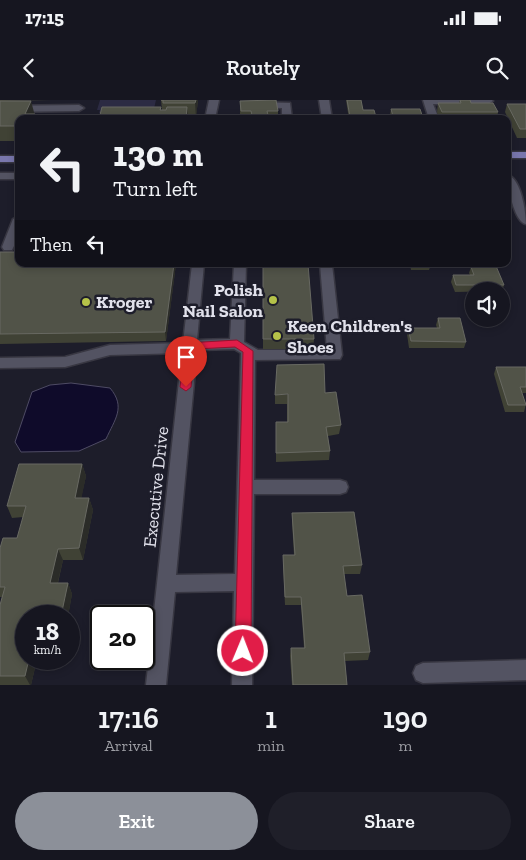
<!DOCTYPE html>
<style>
body{margin:0;font-family:"Zilla Slab",serif;background:#1f1f29;color:#f1f3f6;height:100vh;display:flex;flex-direction:column;font-size:19px;white-space:nowrap}
*{box-sizing:border-box;margin:0}
p{font-size:16px;color:#9e9fa5}
.icon{flex:none;width:28px;height:28px;fill:none;stroke:currentColor;stroke-width:2;stroke-linecap:round;stroke-linejoin:round}
.map{position:relative;height:585px;overflow:hidden}
.details{display:flex;flex-direction:column;background:#161620;flex:1}
.details>*{flex:none}
.guide{position:absolute;left:15px;top:15px;width:496px;height:152px;border-radius:10px;box-shadow:0 2px 8px #0003,0 0 0 1px #35353e;background:#161620;color:#f1f3f6;overflow:hidden}
.controls{position:absolute;left:465px;top:182px;display:grid;gap:10px}
.controls a{display:grid;place-items:center;width:45px;height:45px;border-radius:50%;background:#161620;box-shadow:0 2px 8px #0003,0 0 0 1px #35353e;font-size:25px}
.speed{position:absolute;left:15px;top:505px;display:flex;gap:10px;font-size:25px;font-weight:700;text-align:center}
.speed>*{display:grid;place-content:center;width:65px;height:65px;border-radius:50%;background:#161620;box-shadow:0 2px 8px #0003,0 0 0 1px #35353e;line-height:1}
.speed small{font-size:12px;font-weight:400}
.speed .limit{border:2px solid #111;border-radius:8px;background:#fff;color:#111}
.pin{position:absolute;display:grid;place-items:center;width:42px;height:42px;color:#fff;margin:-51px -21px;border-radius:50% 50% 50% 0;rotate:-45deg;box-shadow:0 0 5px #0007}
.pin .icon{rotate:45deg}
.me{position:absolute;width:55px;margin:-28px;rotate:1deg;stroke-linejoin:round;filter:drop-shadow(0 0 4px #0008)}
.turn{display:flex;align-items:center;gap:18px;height:105px;padding:0 15px;font-size:22px}
.turn .icon{width:65px;height:65px;stroke-width:2.5}
.turn b{display:block;font-size:35px;line-height:42px}
.then{display:flex;align-items:center;height:48px;padding:0 15px;background:#0003;gap:10px;font-size:19px}
.eta{display:flex;justify-content:space-evenly;align-items:center;height:85px;text-align:center}
.eta b{font-size:30px;font-weight:600;line-height:35px}
.cta{display:flex;gap:10px;margin-top:auto;padding:10px 15px}
.cta a{flex:1;height:58px;border-radius:30px;background:#8c9099;color:#fff;font-size:20px;font-weight:600;line-height:58px;text-align:center}
.cta a+a{background:#1f1f29;color:#f1f3f6}
.status{display:flex;justify-content:space-between;align-items:center;height:35px;padding:0 25px;background:#161620;direction:ltr}
.status svg{height:14px;fill:currentColor}
header{display:flex;justify-content:space-between;align-items:center;height:65px;padding:0 15px;background:#161620;font-size:22px;font-weight:600}
.map>svg:first-child{display:block}
.green{fill:#2c2b43}
.water{fill:#0f0b2a;stroke:#4e4b64}
.lines{fill:none;stroke-linecap:round;stroke-linejoin:round}
.minor-casing{stroke:#383742;stroke-width:3}
.major-casing{stroke:#383742;stroke-width:3}
.minor{fill:#535362;fill-rule:evenodd}
.major{fill:#7977ad;fill-rule:evenodd}
.wall{fill:#404235}
.shaded-wall{fill:#2b2c28}
.building{fill:#515348;stroke:#686962}
.route{fill:#e11d48;stroke:#92132f}
.poi-dot{fill:#b5c249;stroke:#1d1d2a;stroke-width:2}
.labels{text-anchor:middle;stroke-width:5;stroke-linejoin:round;paint-order:stroke}
.poi-label{font-size:18px;font-weight:bold;fill:#e1e1eb;stroke:#1d1d2a;text-anchor:start}
.street-label{font-size:18px;fill:#e1e1eb;stroke:#1d1d2a}
</style>
<div class="status"><b>17:15</b><svg viewBox="0 0 49 12"><path d="M0 12V9h3v3zM5 12V6h3v6zM10 12V3h3v9zM15 12V0h3v12zM26 1h20v11H26zM47 4h2v5h-2z"/></svg></div>
<header><svg class="icon" aria-label="back" viewBox="0 0 24 24"><path d="M15 5l-7 7 7 7"/></svg>Routely<svg class="icon" aria-label="search" viewBox="0 0 24 24"><circle cx="10" cy="10" r="6"/><path d="M15 15l6 6"/></svg></header>
<div class="map">
<svg width="526" height="585" viewBox="0 0 526 585">
<rect width="100%" height="100%" fill="#1d1d2a"/>
<path class="green" d="M100,0H156L152,17L99,13L100,10H97Z"/>
<path class="water" d="M71,283L110,288C126,307 115,319 106,339L79,351L21,352L15,342L32,292L50,285Z"/>
<g class="lines">
<g class="minor-casing">
<path id="minor" d="M209,0H219L215,19H205Z
M319,0H329L332,19H322Z
M423,0H492L493,1L488,4H433L439,19H429Z
M257,2L290,3L292,19H282V8L254,7L252,5Z
M0,6L79,5L84,8L79,11L0,12Z
M0,73H19V79H0Z
M508,75C521,79 526,112 526,124C514,122 507,85 508,75Z
M19,116C19,128 19,138 12,150H4L2,147L13,119Z
M192,164H204L197,240L230,239L234,164H246L244,242L258,250H327L320,164H332L342,255L340,259L255,260L254,380H340L346,382L348,387L346,392L340,394H254L252,585H232L234,491L175,492L166,585H146L182,253L110,255L65,267L0,268V258L65,257L110,245L183,243ZM234,249L241,253L235,474L176,475L197,250Z
M526,560V580L423,583L416,580L413,573L416,566L423,563Z"/>
</g>
<g class="major-casing">
<path id="major" d="M508,52H526V58H508Z
M0,56H19V62H0Z"/>
</g>
<use href="#minor" class="minor"/>
<use href="#major" class="major"/>
</g>
<path class="wall" d="M0,0H51L0,1Z
M161,0H198L196,17L99,19L161,7V10H162Z
M346,0H361L363,10L376,17V19H349Z
M460,0L471,3L498,12L497,19H439L437,12L438,3H459Z
M0,1L35,14L36,19H19V41H0Z
M240,1L278,11V19H240Z
M507,4H526V38H517L505,12Z
M391,9L423,18V19H391L390,15Z
M0,152L176,164L166,241L0,244Z
M263,164L314,239L313,249H263Z
M410,164H431L429,170H411Z
M471,167L504,185L502,191L455,192L451,182L453,175H470L469,173Z
M438,218L466,242L464,248H409L407,234L408,228H437L436,225Z
M496,267H526V293H522L526,304L524,312H505L494,274Z
M325,293L341,325L339,334L328,336L330,351L329,360L276,362V331L287,322V304H275V295Z
M82,364L86,376L81,398H89L93,410L83,460H63L58,483H68L72,494L68,516H26V559H37L31,585H0V505L2,497H0V448L17,438L23,417L12,418L7,406Z
M292,413L362,465L360,474H344L347,496L370,552L368,560L345,561L347,585H292L290,556L291,548H304L301,505H285L283,464V455H294L292,422Z"/>
<path class="shaded-wall" d="M196,0H198L196,17L195,3Z
M31,1L35,16V14L36,19H26L25,14Z
M187,7L188,19H186Z
M174,164H176L166,241L165,232Z
M82,364L86,376L79,410L75,398Z
M89,398L93,410L83,460L79,448Z
M58,449L63,460L55,494L50,483Z
M68,483L72,494L68,516H61Z
M29,559H37L31,585H30L25,576Z"/>
<path class="building" d="M161,0H196L195,3H163V0Z
M276,0L278,11H267L268,15H252L251,11H241L240,1Z
M347,0H361L363,10H374L376,17H350Z
M460,0H470L471,3H493L498,12H442L438,3H461Z
M0,1H31L25,14H35L34,19H19V26H0Z
M507,4H526V29H520Z
M102,7H161L160,10H166L167,7H187L186,19H99Z
M391,9H420L423,18H406L405,16H393Z
M0,152H19V164H174L165,232L0,234Z
M263,164H308L314,239H263Z
M496,166L504,185H456L453,175H474L471,167Z
M438,218H460L466,242L411,241L408,228H440Z
M324,264L325,293L336,292L341,325L326,327L330,351L276,353V322H288V294L275,295L277,265Z
M496,267H526V287H520L526,305H508Z
M19,364H82L75,398H89L79,448L58,449L50,483H68L61,516H26V559H29L25,576H0V505L5,487H0V448L3,438H17L26,406H7Z
M354,412L362,465L343,466L347,496L362,495L370,552L344,553L347,585H293L291,548H305L301,497H285L283,455H295L292,413Z"/>
<path class="route" d="M237,240L253,251L251,551L248,556L243,558L238,556L235,551L243,252L235,247L195,249L191,287L186,291L180,287L186,243Z"/>
<g class="poi-dot">
<circle cx="273" cy="200" r="5"/>
<circle cx="86" cy="202" r="5"/>
<circle cx="277" cy="236" r="5"/>
</g>
<g class="labels">
<g class="poi-label">
<text x="263" y="196" text-anchor="end">Polish<tspan x="263" dy="21">Nail Salon</tspan></text>
<text x="96" y="208">Kroger</text>
<text x="287" y="232">Keen Children's<tspan x="287" dy="21">Shoes</tspan></text>
</g>
<g class="street-label">
<text transform="translate(156 387) rotate(-84)" y="6">Executive Drive</text>
</g>
</g>
</svg>
<div class="controls">
<a><svg class="icon" aria-label="sound" viewBox="0 0 24 24"><path d="M4 9h4l5-4v14l-5-4H4zM17 9q2 3 0 6"/></svg></a>
</div>
<div class="speed"><div>18<small>km/h</small></div><div class="limit">20</div></div>
<div class="pin" style="left:186px;top:287px;background:#d93025"><svg class="icon" aria-label="arrive" viewBox="0 0 24 24"><path d="M6 21V4h12l-3 4 3 4H6"/></svg></div>
<svg class="me" style="left:243px;top:551px" viewBox="-20 -20 40 40"><circle r="17" fill="#e11d48" stroke="#fff" stroke-width="3"/><path d="M0-11L8 9 0 5-8 9z" fill="#fff"/></svg>
<div class="guide">
<div class="turn"><svg class="icon" aria-label="left" viewBox="0 0 24 24"><path d="M17 20v-9H6M10 6l-5 5 5 5"/></svg><div><b>130 m</b>Turn left</div></div>
<div class="then">Then<svg class="icon" aria-label="left" viewBox="0 0 24 24"><path d="M17 20v-9H6M10 6l-5 5 5 5"/></svg></div>
</div>
</div>
<section class="details">
<div class="eta">
<div><b>17:16</b><p>Arrival</p></div>
<div><b>1</b><p>min</p></div>
<div><b>190</b><p>m</p></div>
</div>
<div class="cta"><a>Exit</a><a>Share</a></div>
</section>
